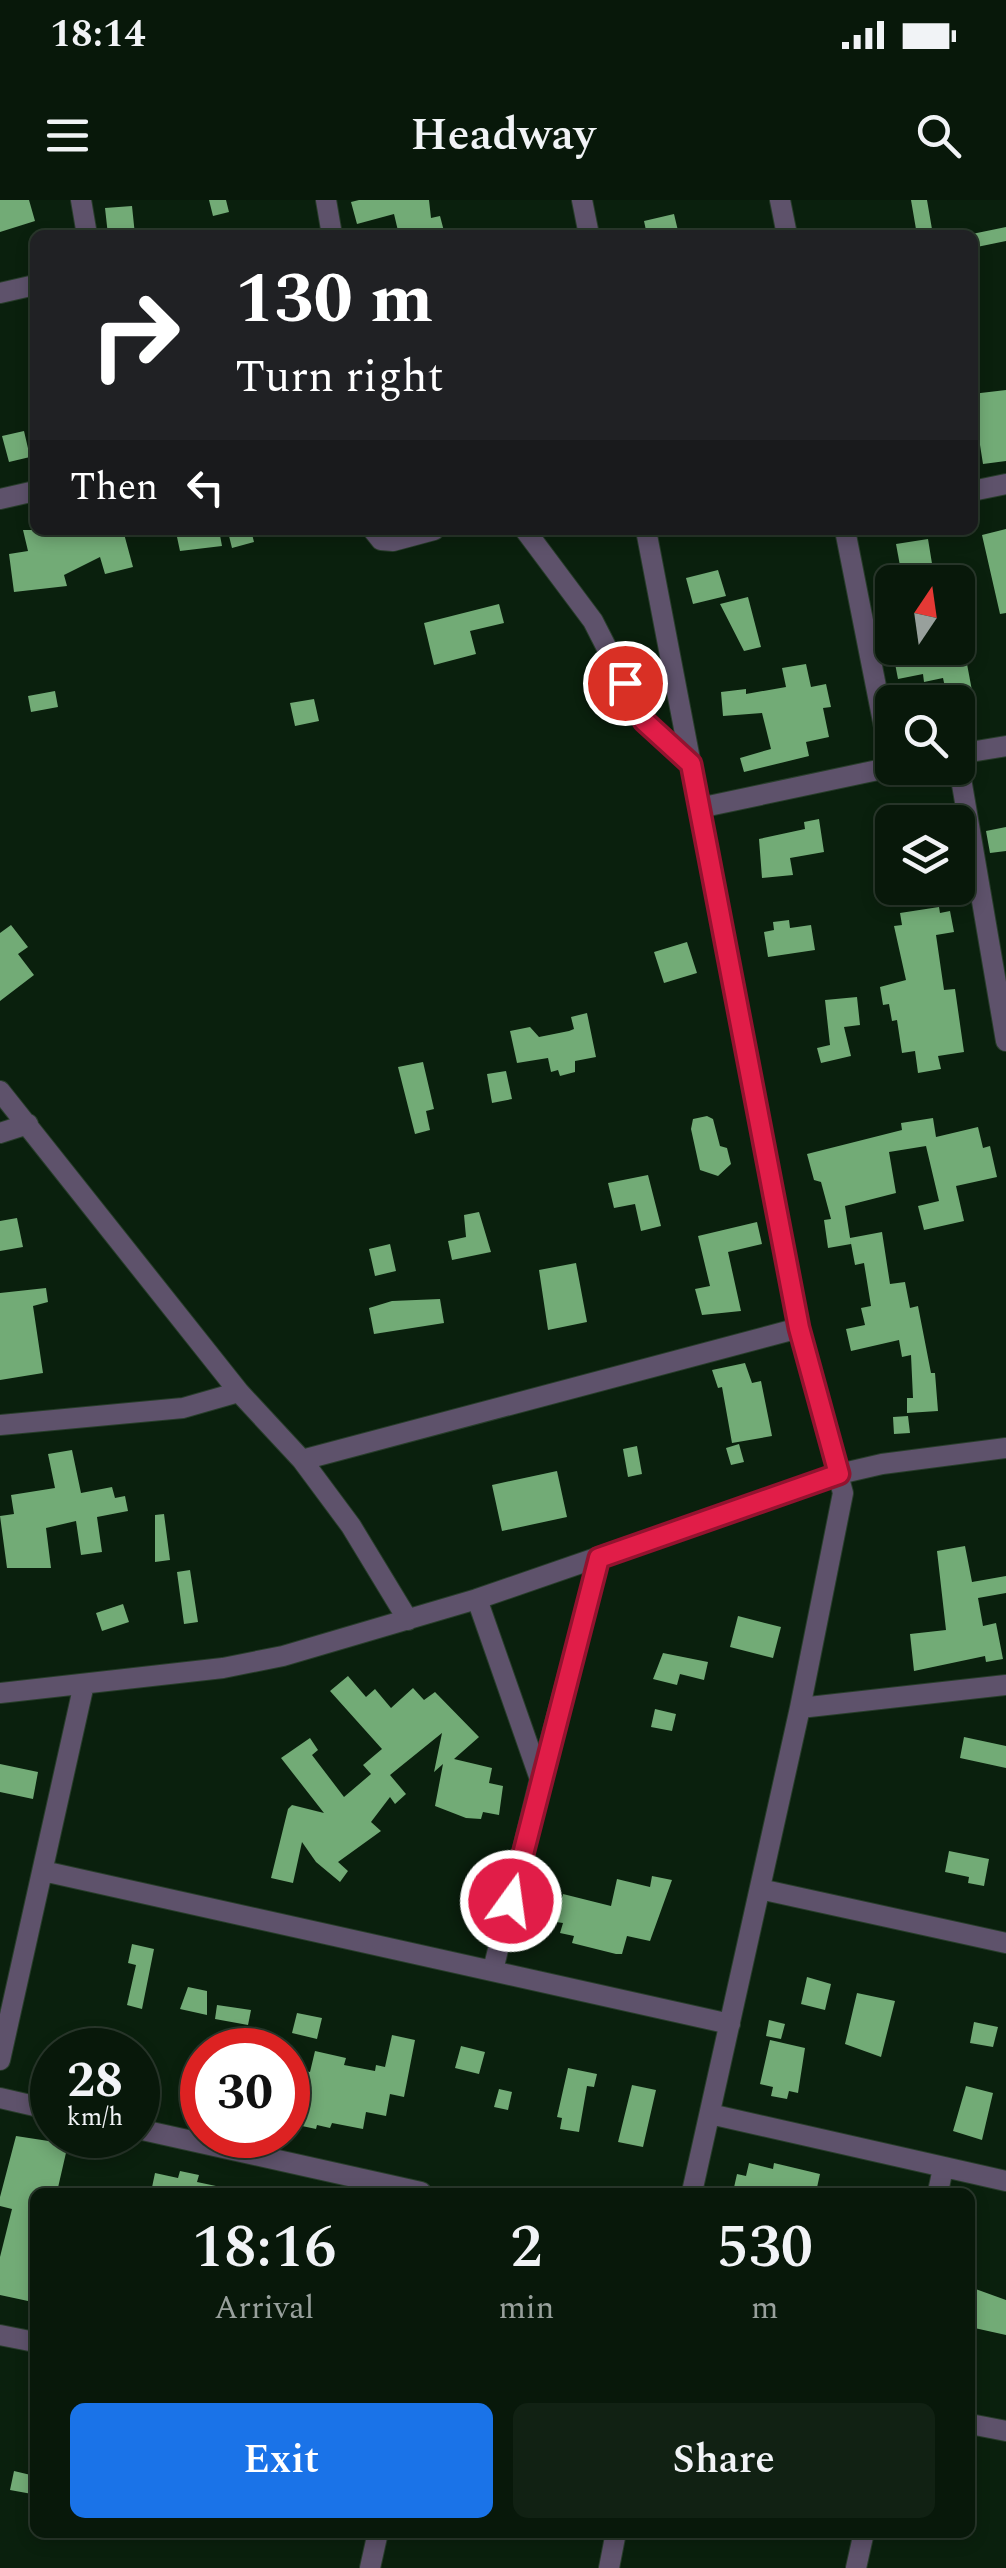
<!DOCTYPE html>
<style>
body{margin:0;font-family:Spectral,serif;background:#112113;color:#f1f3f6;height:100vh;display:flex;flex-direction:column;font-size:38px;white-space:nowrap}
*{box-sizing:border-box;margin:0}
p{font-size:32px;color:#98a09c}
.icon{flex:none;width:55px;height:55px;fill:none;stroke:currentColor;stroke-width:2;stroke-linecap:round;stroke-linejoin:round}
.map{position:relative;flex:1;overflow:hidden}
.panel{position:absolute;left:30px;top:1988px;width:945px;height:350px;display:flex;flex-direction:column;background:#08180a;border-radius:15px;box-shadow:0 5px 15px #0003,0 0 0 2px #29372b}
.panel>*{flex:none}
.guide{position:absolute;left:30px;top:30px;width:948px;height:305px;border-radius:15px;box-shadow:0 5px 15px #0003,0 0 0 2px #29372b;background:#202124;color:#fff;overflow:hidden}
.needle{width:65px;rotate:13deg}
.tools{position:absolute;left:875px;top:365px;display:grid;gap:20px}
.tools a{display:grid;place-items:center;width:100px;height:100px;border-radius:15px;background:#08180a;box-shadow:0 5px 15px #0003,0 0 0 2px #29372b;font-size:50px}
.speed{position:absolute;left:30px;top:1828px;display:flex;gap:20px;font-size:50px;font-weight:700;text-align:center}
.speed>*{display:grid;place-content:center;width:130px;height:130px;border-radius:50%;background:#08180a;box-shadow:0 5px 15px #0003,0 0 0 2px #29372b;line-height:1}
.speed small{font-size:25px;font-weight:400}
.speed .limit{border:15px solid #d22;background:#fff;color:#111}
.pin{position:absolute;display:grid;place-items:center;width:85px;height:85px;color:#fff;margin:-42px;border:5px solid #fff;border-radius:50%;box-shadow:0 2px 10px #0007}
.me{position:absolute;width:110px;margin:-55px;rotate:14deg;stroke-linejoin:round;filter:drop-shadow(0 0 8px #0008)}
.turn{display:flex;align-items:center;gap:35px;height:210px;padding:0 40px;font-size:45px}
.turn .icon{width:130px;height:130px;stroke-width:2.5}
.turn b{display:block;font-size:70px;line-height:85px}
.then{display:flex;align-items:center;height:95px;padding:0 40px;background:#0003;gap:20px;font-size:38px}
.eta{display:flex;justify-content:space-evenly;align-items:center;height:170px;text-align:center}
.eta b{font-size:60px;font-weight:600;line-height:70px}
.cta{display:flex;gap:20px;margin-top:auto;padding:20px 40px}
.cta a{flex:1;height:115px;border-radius:15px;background:#1a73e8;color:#fff;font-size:40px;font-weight:600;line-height:115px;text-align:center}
.cta a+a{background:#112113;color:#f1f3f6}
.status{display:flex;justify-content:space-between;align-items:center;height:70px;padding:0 50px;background:#08180a;direction:ltr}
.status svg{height:28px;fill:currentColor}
header{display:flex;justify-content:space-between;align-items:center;height:130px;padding:0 40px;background:#08180a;font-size:45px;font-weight:600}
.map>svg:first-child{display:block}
.building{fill:#72ab76}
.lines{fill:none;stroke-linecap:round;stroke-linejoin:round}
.minor-casing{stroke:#283d2b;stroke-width:22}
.minor{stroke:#5e526b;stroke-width:20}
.route-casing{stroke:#92132f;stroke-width:25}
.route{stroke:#e11d48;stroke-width:18}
</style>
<div class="status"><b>18:14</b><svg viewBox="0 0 49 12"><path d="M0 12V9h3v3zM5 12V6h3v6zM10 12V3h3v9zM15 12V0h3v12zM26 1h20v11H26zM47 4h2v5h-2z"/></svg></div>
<header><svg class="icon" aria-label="menu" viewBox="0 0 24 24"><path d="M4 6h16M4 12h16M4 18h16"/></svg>Headway<svg class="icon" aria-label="search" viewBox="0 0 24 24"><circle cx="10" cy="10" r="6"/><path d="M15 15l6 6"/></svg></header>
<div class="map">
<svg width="1006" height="2368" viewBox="0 0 1006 2368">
<rect width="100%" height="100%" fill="#0a200d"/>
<path class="building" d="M0,0H29L35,21L0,32Z
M209,0H226L229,12L213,16Z
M359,0H429L431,18L440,16L445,35H399L394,14L357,24L351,2Z
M911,0H927L933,35H917Z
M132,6L135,35H108L105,8Z
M674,14L679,35H647L644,21Z
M1006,27V41L972,48V34Z
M1006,190V261L983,264L972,194Z
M24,231L30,257L9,262L2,236Z
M1006,329V413L1000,414L982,335Z
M23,330H123L133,367L105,374L100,357L64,375L67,386L14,392L9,354L28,351Z
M182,330H219L222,346L180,351L177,337L183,335Z
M251,330L254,342L232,348L228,332Z
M928,339L935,382H903L896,344Z
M718,370L726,396L693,404L686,378Z
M748,397L761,447L744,451L720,404Z
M499,404L504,423L470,431L476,454L434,465L424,423Z
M892,448H964L973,496L948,501L943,478L924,482L923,474L898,479Z
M806,464L811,487L826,484L831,507L823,508L829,537L806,542L809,556L744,572L740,558L771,549L762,513L723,516L721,492L746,489V494L786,487L782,468Z
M55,491L58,507L31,512L28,496Z
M314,499L319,521L295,526L290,503Z
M819,619L824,652L790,658L793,675L762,678L759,639L805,629L804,622Z
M1006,627V651L990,653L986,631Z
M939,707L940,713L950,711L954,732L936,735L944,790L955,789L964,852L938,856L941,869L918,873L915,851L902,853L897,820L892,821L889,804L883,805L880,787L906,780L894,726L902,725L900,713Z
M789,720L790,728L811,725L815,750L768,757L764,732L774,730L773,722Z
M11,725L28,747L18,754L34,775L0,801V733Z
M687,742L697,773L664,783L654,752Z
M857,797L860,825L844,827L851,856L821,863L817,848L830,845L825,800Z
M587,813L596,857L575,861V872L560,876L558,870L551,872L548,858L517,863L510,831L530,827L539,837L569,831L574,829L571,817Z
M423,862L434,909L426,911L430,930L415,934L398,867Z
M506,871L512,899L492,903L487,874Z
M707,916L713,919L720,946L727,948L731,964L718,976L700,970L691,929L693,919Z
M933,918L936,937L978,927L983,948L990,946L997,977L956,986L964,1021L924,1030L918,1006L939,1001L926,946L889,952L896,993L845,1006L851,1044L828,1048L824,1020L831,1019L821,982L814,980L807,954L902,930L901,923Z
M648,975L661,1026L641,1031L635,1004L614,1008L608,983Z
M479,1012L491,1052L452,1060L448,1041L466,1037L464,1015Z
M17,1018L23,1047L0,1051V1021Z
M757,1022L762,1044L728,1052L741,1111L702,1115L695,1089L710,1086L698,1036Z
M882,1032L890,1084L905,1082L910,1108L918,1106L931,1173H935L938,1211L907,1213V1198H913L911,1155L902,1157L899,1140L851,1151L846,1129L865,1125L861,1108L871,1106L864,1063L855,1065L850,1038Z
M390,1044L396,1071L375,1076L369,1049Z
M576,1063L587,1122L548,1130L539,1070Z
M46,1088L48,1102L33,1106L43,1173L0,1180V1093Z
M440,1099L444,1123L374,1134L369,1108L392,1101Z
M745,1163L752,1183L761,1181L772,1236L732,1243L722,1187L718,1188L712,1170Z
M908,1216L910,1233L894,1234L893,1217Z
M739,1244L744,1262L731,1265L726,1248Z
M637,1246L642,1274L628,1277L623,1249Z
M72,1250L81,1293L112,1287L115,1298L125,1296L128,1311L97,1317L102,1352L81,1355L76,1321L46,1328L51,1368H7L0,1316L14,1314L11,1295L55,1288L48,1254Z
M557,1271L567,1317L502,1331L492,1285Z
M164,1314L170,1360L155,1362V1315Z
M965,1346L972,1382L1006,1376V1393L978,1398L983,1426L996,1423L1003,1459L986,1462L985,1456L914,1471L910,1434L946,1430L937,1351Z
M190,1370L198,1422L184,1424L177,1372Z
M123,1404L129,1422L102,1431L96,1413Z
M738,1416L781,1427L773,1458L730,1447Z
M663,1453L708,1462L704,1480L680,1474L677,1485L653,1479Z
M348,1476L366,1497L375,1489L391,1508L413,1488L424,1500L435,1492L479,1537L454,1559L492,1568L489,1583L503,1586L499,1615L483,1612L481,1619L466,1618L435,1606L443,1564L434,1572L442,1533L390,1575L406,1594L395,1604L390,1597L371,1622L381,1631L338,1662L348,1671L340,1682L316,1662L302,1642L293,1683L271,1678L288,1609L292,1605L324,1613L281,1558L310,1538L318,1550L312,1555L344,1597L371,1574L363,1565L382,1549L330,1491Z
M655,1509L676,1514L672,1531L651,1527Z
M964,1537L1006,1546V1568L960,1558Z
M0,1564L38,1572L33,1599L0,1592Z
M949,1651L989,1659L984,1686L968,1683L969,1677L945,1672Z
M652,1676L672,1680L650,1741L627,1736L622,1754H616L572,1743L574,1736L560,1733L563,1723L556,1722L563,1694L611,1706L617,1679L650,1687Z
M132,1744L154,1749L142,1809L127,1805L136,1765L128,1763Z
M807,1777L831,1784L825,1810L801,1804Z
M188,1787L207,1791V1815L180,1809Z
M857,1793L895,1801L881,1857L845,1844Z
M217,1805L251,1810L248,1825L215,1819Z
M297,1813L322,1818L317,1839L292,1833Z
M769,1820L785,1824L781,1839L766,1836Z
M974,1822L998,1827L993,1847L970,1843Z
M392,1835L415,1840L404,1897L390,1894L386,1916L366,1912L363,1929L332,1923L330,1928L317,1925L316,1929L288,1923V1867L310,1872L315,1851L346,1858L344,1865L375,1871L376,1865L385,1867Z
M770,1840L805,1848L798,1893L789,1891L787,1899L771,1896L773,1887L760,1884Z
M461,1846L485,1852L479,1874L455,1868Z
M568,1868L597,1874L594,1887L587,1886L579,1932L560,1929L562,1918L557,1917Z
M632,1885L656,1890L643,1947L618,1942Z
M966,1886L993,1893L982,1940L953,1931Z
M499,1889L512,1892L508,1910L494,1907Z
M16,1936L68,1944L57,1992H35V2083L28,2101L0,2095V2057L12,2009L0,2006V1997Z
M749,1963L773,1969L774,1963L820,1974L816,1992H733L737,1974L746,1976Z
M180,1971L199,1975L197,1982L216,1986L215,1992H151L155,1973L178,1978Z
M970,2087L1006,2100V2135L970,2127Z
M14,2271L35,2276L32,2294L10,2290Z"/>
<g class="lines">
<g class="minor-casing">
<path id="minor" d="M81,0L87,35
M326,0L332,35
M582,0L589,35
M780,0L787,35
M0,93L35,85
M972,291L1006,284
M0,299L35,291
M373,330L381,340L393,341L434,330
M525,330L593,421L644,521L691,564
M646,330L799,1128L843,1293L800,1508L692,1992
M845,330L892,567
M958,554L1006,546
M958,561L1006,841
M699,608L892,567
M0,891L239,1192L302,1260L351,1326L408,1420
M0,933L28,924
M0,1225L183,1208L239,1192
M302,1260L799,1128
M477,1399L540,1579L493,1770
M0,1493L223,1468L283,1456L477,1399L839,1274L882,1264L1006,1248
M800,1508L1006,1485
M540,1579L599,1359
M43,1671L730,1824
M760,1689L1006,1743
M0,1860L84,1484
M0,1898L52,1910
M710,1914L1006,1981
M138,1929L421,1992
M938,1992L943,1968
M0,2135L35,2142
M970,2224L1006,2231
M370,2368L378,2332
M609,2368L616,2332
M856,2368L864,2332"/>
</g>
<use href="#minor" class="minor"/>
</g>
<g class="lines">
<g class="route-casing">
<path id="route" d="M511,1701L599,1358L839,1274L799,1128L691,564L644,521L625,483"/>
</g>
<use href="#route" class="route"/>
</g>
</svg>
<div class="tools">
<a><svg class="needle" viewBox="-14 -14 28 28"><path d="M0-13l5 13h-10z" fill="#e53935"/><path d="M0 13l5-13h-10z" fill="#98a09c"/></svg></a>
<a><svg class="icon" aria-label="search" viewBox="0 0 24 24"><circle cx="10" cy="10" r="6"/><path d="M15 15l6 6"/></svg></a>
<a><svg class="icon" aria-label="layers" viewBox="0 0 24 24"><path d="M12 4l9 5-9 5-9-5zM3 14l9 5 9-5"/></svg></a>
</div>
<div class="speed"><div>28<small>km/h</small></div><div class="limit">30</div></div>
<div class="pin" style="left:625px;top:483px;background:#d93025"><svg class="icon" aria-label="arrive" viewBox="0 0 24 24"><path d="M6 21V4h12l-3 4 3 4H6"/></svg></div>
<svg class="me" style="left:511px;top:1701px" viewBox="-20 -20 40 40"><circle r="17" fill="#e11d48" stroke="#fff" stroke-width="3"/><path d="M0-11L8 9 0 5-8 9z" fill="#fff"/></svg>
<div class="guide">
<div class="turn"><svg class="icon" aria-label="right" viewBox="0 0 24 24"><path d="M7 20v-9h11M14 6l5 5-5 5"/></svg><div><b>130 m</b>Turn right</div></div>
<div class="then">Then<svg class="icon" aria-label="left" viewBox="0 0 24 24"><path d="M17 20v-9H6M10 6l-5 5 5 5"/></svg></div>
</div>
<section class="panel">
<div class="eta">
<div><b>18:16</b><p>Arrival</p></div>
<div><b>2</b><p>min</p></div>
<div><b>530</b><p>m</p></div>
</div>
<div class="cta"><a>Exit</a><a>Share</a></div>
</section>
</div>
